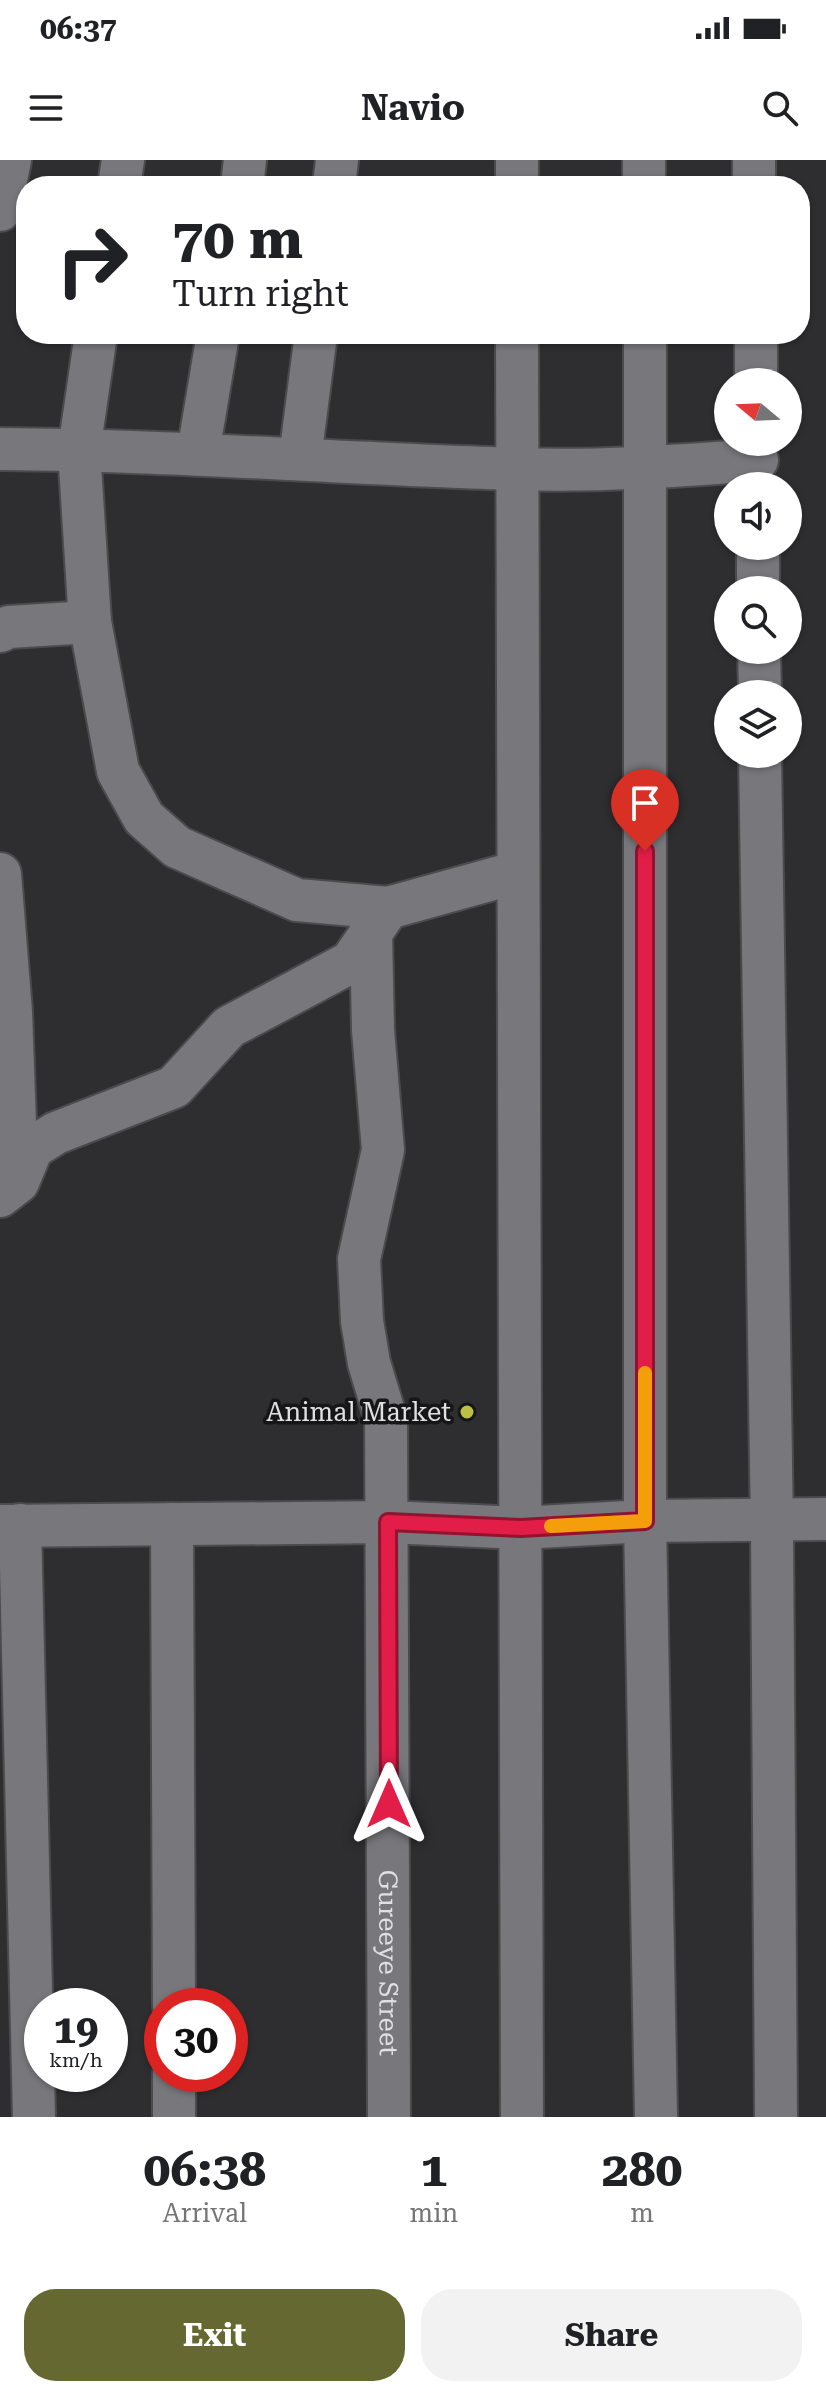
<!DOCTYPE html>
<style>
body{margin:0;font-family:"Roboto Serif",serif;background:#f2f2f2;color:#202124;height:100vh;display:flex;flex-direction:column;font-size:30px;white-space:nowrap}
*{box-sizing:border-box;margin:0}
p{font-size:26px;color:#757577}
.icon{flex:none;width:44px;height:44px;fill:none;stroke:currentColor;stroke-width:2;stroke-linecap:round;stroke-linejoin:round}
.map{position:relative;height:1957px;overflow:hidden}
.details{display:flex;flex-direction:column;background:#fff;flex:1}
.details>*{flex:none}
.guide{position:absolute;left:16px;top:16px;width:794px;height:168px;border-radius:32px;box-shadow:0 2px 6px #0004;background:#fff;color:#202124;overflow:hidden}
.needle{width:52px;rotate:289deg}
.controls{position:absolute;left:714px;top:208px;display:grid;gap:16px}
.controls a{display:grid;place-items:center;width:88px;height:88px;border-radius:50%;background:#fff;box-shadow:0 2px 6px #0004;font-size:40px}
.speed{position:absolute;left:24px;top:1828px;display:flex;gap:16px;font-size:40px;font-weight:700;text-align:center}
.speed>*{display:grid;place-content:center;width:104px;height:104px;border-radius:50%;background:#fff;box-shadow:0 2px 6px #0004;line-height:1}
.speed small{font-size:20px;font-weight:400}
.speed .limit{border:12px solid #d22;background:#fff;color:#111}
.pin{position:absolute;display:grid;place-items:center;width:68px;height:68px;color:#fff;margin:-82px -34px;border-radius:50% 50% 50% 0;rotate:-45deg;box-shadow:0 0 8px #0007}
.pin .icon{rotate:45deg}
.me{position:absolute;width:88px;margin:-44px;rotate:0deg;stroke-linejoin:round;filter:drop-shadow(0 0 6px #0008)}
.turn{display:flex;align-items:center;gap:28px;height:168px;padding:0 24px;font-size:36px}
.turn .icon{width:104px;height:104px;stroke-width:2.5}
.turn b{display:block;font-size:56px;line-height:68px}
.eta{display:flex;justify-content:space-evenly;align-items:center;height:136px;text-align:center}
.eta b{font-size:48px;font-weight:700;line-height:56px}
.primary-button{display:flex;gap:16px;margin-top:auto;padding:16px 24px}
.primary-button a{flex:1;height:92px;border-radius:32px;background:#666832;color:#fff;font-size:32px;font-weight:700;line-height:92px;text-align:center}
.primary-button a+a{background:#f2f2f2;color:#202124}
.status{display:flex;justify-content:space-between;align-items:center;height:56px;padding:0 40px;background:#fff;direction:ltr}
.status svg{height:22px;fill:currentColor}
header{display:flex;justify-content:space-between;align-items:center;height:104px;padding:0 24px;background:#fff;font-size:36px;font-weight:700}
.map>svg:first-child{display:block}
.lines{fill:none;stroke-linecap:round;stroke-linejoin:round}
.minor-casing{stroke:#4b4b4d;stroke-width:46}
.minor{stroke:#78787c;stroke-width:42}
.route-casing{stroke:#92132f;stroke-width:20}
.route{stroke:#e11d48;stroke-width:14}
.slow{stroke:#f59e0b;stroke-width:14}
.poi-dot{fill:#bcbf43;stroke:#161618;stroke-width:3}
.labels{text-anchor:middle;stroke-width:7;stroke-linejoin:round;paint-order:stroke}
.poi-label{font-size:26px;fill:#e0e0e2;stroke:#161618;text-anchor:end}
.street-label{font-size:26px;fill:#e0e0e2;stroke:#161618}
</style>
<div class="status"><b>06:37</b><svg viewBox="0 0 49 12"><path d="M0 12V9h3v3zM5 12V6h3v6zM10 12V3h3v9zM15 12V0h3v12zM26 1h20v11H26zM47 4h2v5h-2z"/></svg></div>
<header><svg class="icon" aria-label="menu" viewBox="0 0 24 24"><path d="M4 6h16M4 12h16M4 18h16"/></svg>Navio<svg class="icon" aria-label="search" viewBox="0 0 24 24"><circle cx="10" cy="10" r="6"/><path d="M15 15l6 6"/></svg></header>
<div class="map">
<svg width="826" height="1957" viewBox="0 0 826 1957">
<rect width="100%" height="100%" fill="#2e2e31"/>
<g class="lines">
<g class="minor-casing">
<g id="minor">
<path d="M644,0V26"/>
<path d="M754,0V26"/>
<path d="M119,26L123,0"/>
<path d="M242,26L245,0"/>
<path d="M334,26L337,0"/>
<path d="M517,26V0"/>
<path d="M0,50L10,0"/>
<path d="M96,174L79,290L90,462L118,611L144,658L177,687L297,740L388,748"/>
<path d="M517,174L522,1957"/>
<path d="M645,174V1361L656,1957"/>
<path d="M756,174V222"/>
<path d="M0,289C172,290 343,304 515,309C596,312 677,306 757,300"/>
<path d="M198,293L218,174"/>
<path d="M300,298L316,174"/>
<path d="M758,386V430"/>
<path d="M0,471L9,467L90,462"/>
<path d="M759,490L760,534"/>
<path d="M760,594L772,1368L776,1957"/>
<path d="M0,714L11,852L17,1020"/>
<path id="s1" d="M371,773L373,870L383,990L359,1099L362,1161L369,1203L386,1259L389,1957"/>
<path d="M0,1036L18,1022L32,988L56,973L174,927L229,867L351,802L388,748L518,712"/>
<path d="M172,1364L174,1846"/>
<path d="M20,1365L34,1957"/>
<path d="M0,1366L388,1362L521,1368L645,1361L826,1359"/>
<path d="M174,1914V1957"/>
</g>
</g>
<use href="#minor" class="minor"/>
</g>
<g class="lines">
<g class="route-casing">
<path id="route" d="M389,1644L388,1362L521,1368L645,1361V691"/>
</g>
<use href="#route" class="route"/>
<path class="slow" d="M551,1366L645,1361V1213"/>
</g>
<circle class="poi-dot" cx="467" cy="1252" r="8"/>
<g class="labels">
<g class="poi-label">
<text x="451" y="1261">Animal Market</text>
</g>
<g class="street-label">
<text dy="9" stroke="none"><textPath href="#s1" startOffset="1036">Gureeye Street</textPath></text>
</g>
</g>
</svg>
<div class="controls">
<a><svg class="needle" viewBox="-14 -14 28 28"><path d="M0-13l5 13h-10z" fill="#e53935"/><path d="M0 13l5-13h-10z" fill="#757577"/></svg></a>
<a><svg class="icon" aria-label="sound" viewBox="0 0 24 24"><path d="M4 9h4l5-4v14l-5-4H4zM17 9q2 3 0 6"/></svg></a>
<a><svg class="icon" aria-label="search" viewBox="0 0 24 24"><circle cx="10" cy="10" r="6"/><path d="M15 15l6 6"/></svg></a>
<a><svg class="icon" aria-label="layers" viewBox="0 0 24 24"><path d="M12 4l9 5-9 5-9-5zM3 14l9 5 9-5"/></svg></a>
</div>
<div class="speed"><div>19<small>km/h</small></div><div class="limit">30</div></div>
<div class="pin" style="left:645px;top:691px;background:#d93025"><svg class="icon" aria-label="arrive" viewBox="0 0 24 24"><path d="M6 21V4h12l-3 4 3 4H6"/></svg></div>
<svg class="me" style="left:389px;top:1644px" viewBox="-20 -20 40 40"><path d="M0-17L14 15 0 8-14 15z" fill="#e11d48" stroke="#fff" stroke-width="4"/></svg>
<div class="guide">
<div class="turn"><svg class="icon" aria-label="right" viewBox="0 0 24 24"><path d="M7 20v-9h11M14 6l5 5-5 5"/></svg><div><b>70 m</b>Turn right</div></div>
</div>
</div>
<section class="details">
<div class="eta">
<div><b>06:38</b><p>Arrival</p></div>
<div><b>1</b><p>min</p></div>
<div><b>280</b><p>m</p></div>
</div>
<div class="primary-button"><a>Exit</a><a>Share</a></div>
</section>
